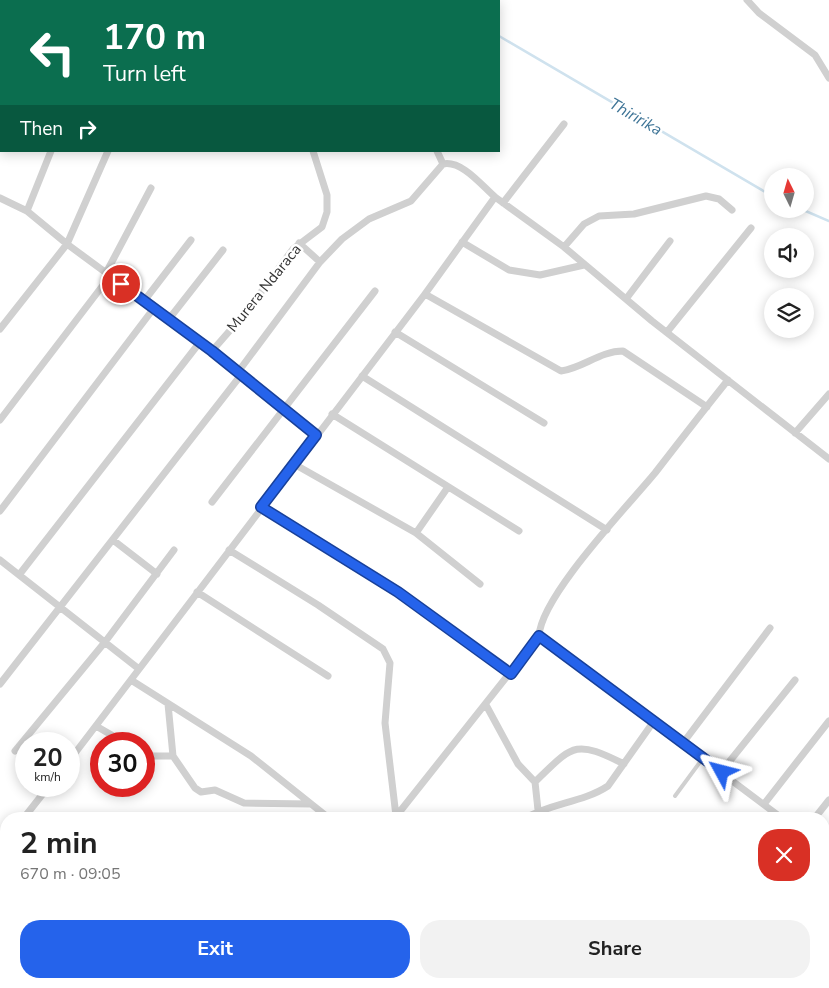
<!DOCTYPE html>
<meta charset="utf-8">
<style>
body{margin:0;font-family:"Nunito Sans",sans-serif;background:#f2f2f2;color:#222;height:100vh;display:flex;flex-direction:column;font-size:19px;white-space:nowrap}
*{box-sizing:border-box;margin:0}
p{font-size:16px;color:#767676}
.icon{flex:none;width:28px;height:28px;fill:none;stroke:currentColor;stroke-width:2;stroke-linecap:round;stroke-linejoin:round}
.map{position:relative;flex:1;overflow:hidden}
.details{position:absolute;left:0px;top:812px;width:830px;height:176px;display:flex;flex-direction:column;background:#fff;border-radius:20px 20px 0 0;box-shadow:0 2px 12px #0003}
.details>*{flex:none}
.banner{position:absolute;left:0px;top:0px;width:500px;height:152px;box-shadow:0 2px 12px #0003;background:#0b6e4f;color:#fff;overflow:hidden}
.needle{width:32px;rotate:355deg}
.tools{position:absolute;left:764px;top:168px;display:grid;gap:10px}
.tools a{display:grid;place-items:center;width:50px;height:50px;border-radius:50%;background:#fff;box-shadow:0 2px 12px #0003;font-size:25px}
.speed{position:absolute;left:15px;top:732px;display:flex;gap:10px;font-size:25px;font-weight:700;text-align:center}
.speed>*{display:grid;place-content:center;width:65px;height:65px;border-radius:50%;background:#fff;box-shadow:0 2px 12px #0003;line-height:1}
.speed small{font-size:12px;font-weight:400}
.speed .limit{border:8px solid #d22;background:#fff;color:#111}
.pin{position:absolute;display:grid;place-items:center;width:42px;height:42px;color:#fff;margin:-21px;border:2px solid #fff;border-radius:50%;box-shadow:0 1px 5px #0007}
.me{position:absolute;width:55px;margin:-28px;rotate:308deg;stroke-linejoin:round;filter:drop-shadow(0 0 4px #0008)}
.turn{display:flex;align-items:center;gap:18px;height:105px;padding:0 20px;font-size:22px}
.turn .icon{width:65px;height:65px;stroke-width:2.5}
.turn b{display:block;font-size:35px;line-height:42px}
.then{display:flex;align-items:center;height:48px;padding:0 20px;background:#0003;gap:10px;font-size:19px}
.round{display:grid;place-items:center;flex:none;width:52px;height:52px;border-radius:20px;background:#f2f2f2}
.headline{display:flex;align-items:center;justify-content:space-between;height:85px;padding:0 20px}
h1{font-size:30px;font-weight:700;line-height:38px}
.cta{display:flex;gap:10px;margin-top:auto;padding:10px 20px}
.cta a{flex:1;height:58px;border-radius:20px;background:#2563eb;color:#fff;font-size:20px;font-weight:700;line-height:58px;text-align:center}
.cta a+a{background:#f2f2f2;color:#222}
.map>svg:first-child{display:block}
.lines{fill:none;stroke-linecap:round;stroke-linejoin:round}
.stream{stroke:#cfe2ee;stroke-width:2.5}
.lane{stroke:#d0d0d0;stroke-width:4}
.street{stroke:#d0d0d0;stroke-width:7}
.route-casing{stroke:#184099;stroke-width:12}
.route{stroke:#2563eb;stroke-width:9}
.labels{text-anchor:middle;stroke-width:5;stroke-linejoin:round;paint-order:stroke}
.street-label{font-size:15px;fill:#333;stroke:#fff}
.water-label{font-size:16px;font-style:italic;fill:#3f7597;stroke:#fff}
</style>
<div class="map">
<svg width="829" height="988" viewBox="0 0 829 988">
<rect width="100%" height="100%" fill="#fff"/>
<g class="lines">
<path class="stream" d="M436,0L439,1
M499,36L772,196
M801,209L829,221"/>
<path class="lane" d="M675,796L703,758"/>
<path class="street" d="M747,0L759,13L815,55L829,78
M353,1V0
M0,109L1,104
M437,151L443,164
M0,198L27,211L67,244L212,351L247,311L293,249L322,227L327,212V195L313,151
M503,203L564,124
M27,211L51,151
M462,242L509,270L540,275L584,265
M564,247L584,224L599,216L634,214L706,196L719,199L732,210
M320,262L342,239L369,219L411,201L443,164C462,160 482,186 495,197
M106,273L151,188
M425,294L561,371C583,368 600,351 623,351L707,407
M626,299L670,241
M144,301L191,240
M169,319L223,250
M0,329L67,244L108,151
M395,332L544,423
M667,332L751,228
M212,351L316,435
M238,372L320,262L299,243
M362,376L607,530
M332,414L519,531
M0,420L110,276
M795,433L829,394
M294,464L416,533L480,584
M212,502L375,291
M261,507L398,592L511,674
M0,511L154,308
M416,533L448,487
M113,540L157,574
M229,550L318,605L383,649L390,663L385,723L396,816
M0,560L139,669
M19,575L200,342
M197,592L328,676
M539,636C541,596 627,507 655,473C679,442 703,411 728,380
M131,680L251,756L330,819
M0,684L241,375
M486,705L518,764L535,782L538,810
M96,726L127,744
M683,743L770,628
M15,751L105,642L174,550
M144,753L149,756H173L168,704
M173,756L195,788L201,792L215,790L244,803L311,804
M69,761L425,294L495,197L564,247L652,321L829,459
M721,772L795,680
M535,782C573,745 574,739 624,764
M764,804L829,721
M23,819L49,786
M394,819L539,636L783,819
M524,819C550,803 582,803 608,786L654,721
M814,819L829,800
M0,849L6,841
M824,850L829,854
M0,960L6,965
M30,982L37,988
M313,982L321,988
M505,982L511,988
M820,982V988
M254,988L259,982
M468,988L472,982
M527,988L532,982"/>
</g>
<g class="lines">
<g class="route-casing">
<path id="route" d="M121,284L212,351L316,435L261,507L398,592L511,674L539,636L722,772"/>
</g>
<use href="#route" class="route"/>
</g>
<g class="labels">
<g class="street-label">
<text transform="translate(264 288) rotate(-51)" y="5">Murera Ndaraca</text>
</g>
<g class="water-label">
<text transform="translate(636 116) rotate(30)" y="6">Thiririka</text>
</g>
</g>
</svg>
<div class="tools">
<a><svg class="needle" viewBox="-14 -14 28 28"><path d="M0-13l5 13h-10z" fill="#e53935"/><path d="M0 13l5-13h-10z" fill="#767676"/></svg></a>
<a><svg class="icon" aria-label="sound" viewBox="0 0 24 24"><path d="M4 9h4l5-4v14l-5-4H4zM17 9q2 3 0 6"/></svg></a>
<a><svg class="icon" aria-label="layers" viewBox="0 0 24 24"><path d="M12 4l9 5-9 5-9-5zM3 14l9 5 9-5"/></svg></a>
</div>
<div class="speed"><div>20<small>km/h</small></div><div class="limit">30</div></div>
<div class="pin" style="left:121px;top:284px;background:#d93025"><svg class="icon" aria-label="arrive" viewBox="0 0 24 24"><path d="M6 21V4h12l-3 4 3 4H6"/></svg></div>
<svg class="me" style="left:722px;top:772px" viewBox="-20 -20 40 40"><path d="M0-17L14 15 0 8-14 15z" fill="#2563eb" stroke="#fff" stroke-width="4"/></svg>
<div class="banner">
<div class="turn"><svg class="icon" aria-label="left" viewBox="0 0 24 24"><path d="M17 20v-9H6M10 6l-5 5 5 5"/></svg><div><b>170 m</b>Turn left</div></div>
<div class="then">Then<svg class="icon" aria-label="right" viewBox="0 0 24 24"><path d="M7 20v-9h11M14 6l5 5-5 5"/></svg></div>
</div>
<section class="details">
<div class="headline"><div><h1>2 min</h1><p>670 m · 09:05</p></div><a class="round" style="background:#d93025;color:#fff"><svg class="icon" aria-label="close" viewBox="0 0 24 24"><path d="M6 6l12 12M18 6L6 18"/></svg></a></div>
<div class="cta"><a>Exit</a><a>Share</a></div>
</section>
</div>
